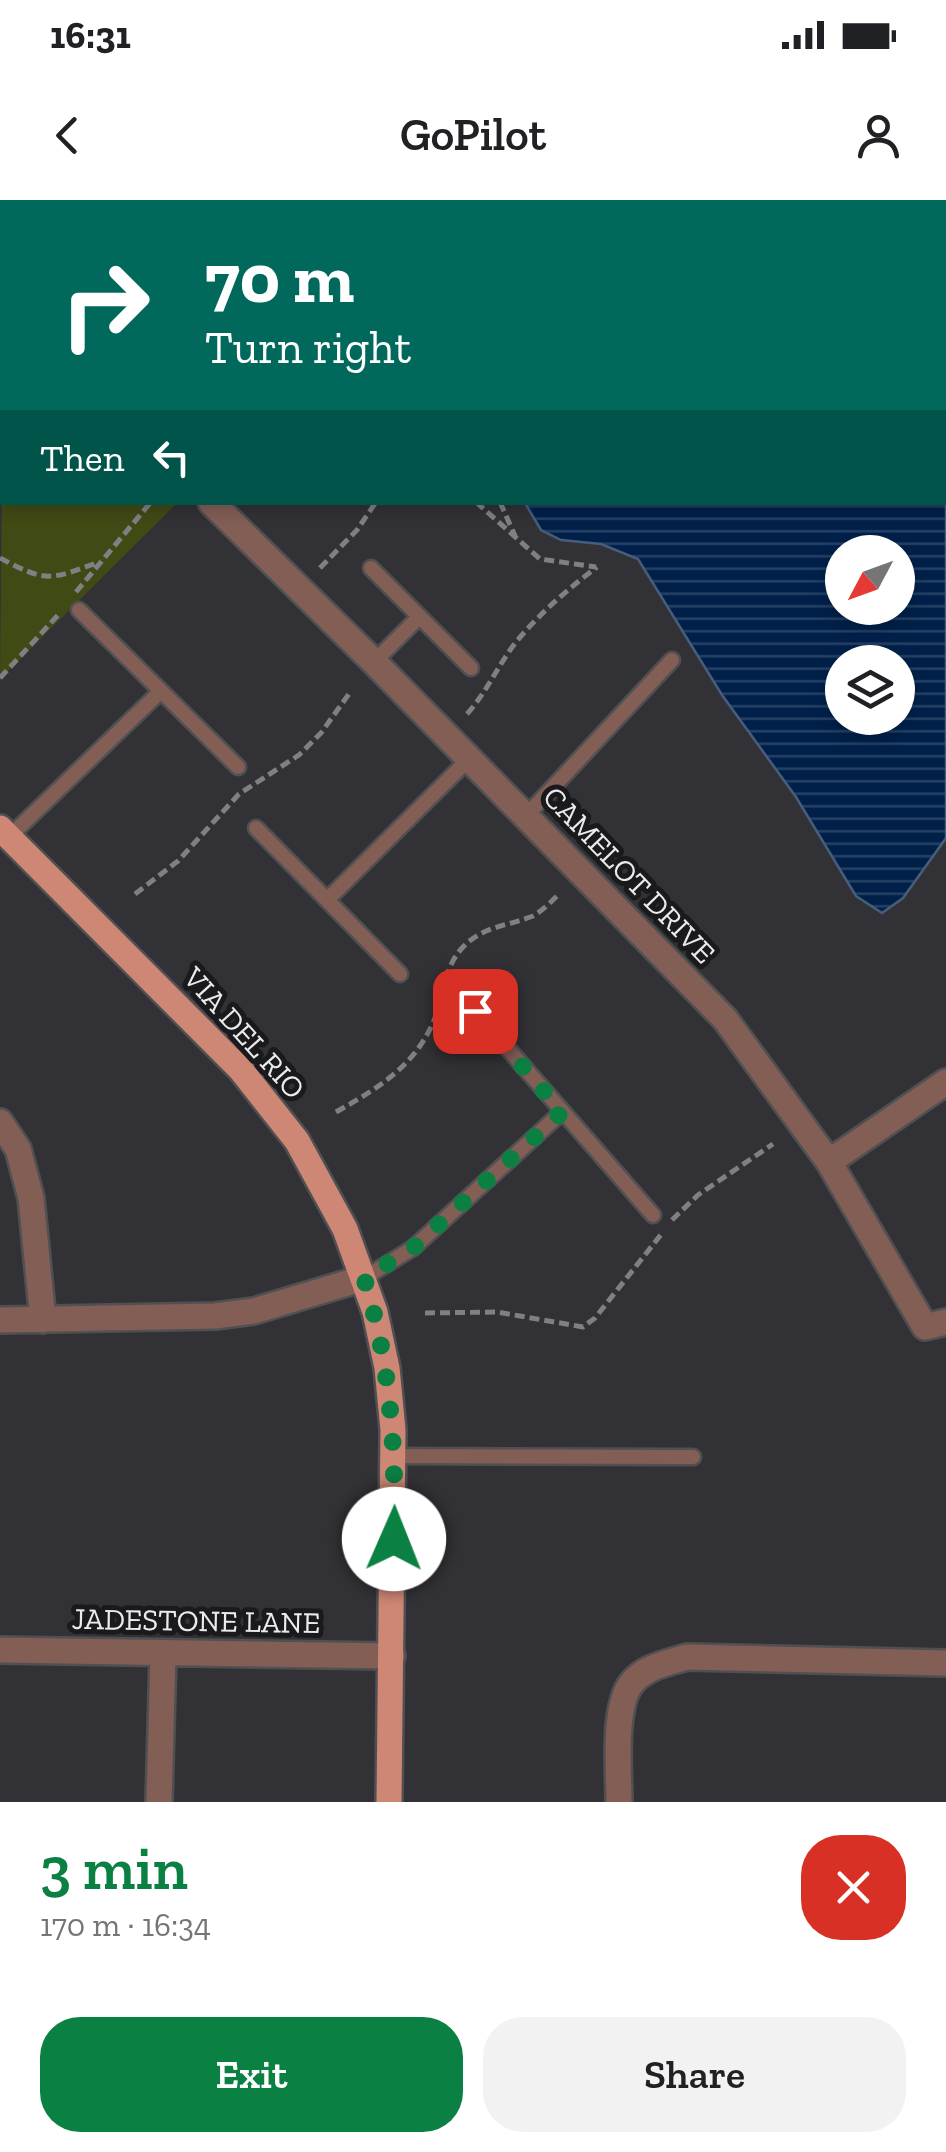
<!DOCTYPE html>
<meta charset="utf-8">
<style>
body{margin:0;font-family:"Zilla Slab",serif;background:#f2f2f2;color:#202124;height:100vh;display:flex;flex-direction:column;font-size:38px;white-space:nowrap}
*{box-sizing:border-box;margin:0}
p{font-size:32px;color:#757577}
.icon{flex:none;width:55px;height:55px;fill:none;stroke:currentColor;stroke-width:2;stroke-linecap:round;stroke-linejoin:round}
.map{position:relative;height:1602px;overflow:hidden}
.panel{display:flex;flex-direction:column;background:#fff;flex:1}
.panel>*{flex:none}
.top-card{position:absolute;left:0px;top:0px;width:948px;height:305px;box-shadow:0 5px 15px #0003;background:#00695c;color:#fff;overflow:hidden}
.needle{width:65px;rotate:229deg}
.tools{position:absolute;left:825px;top:335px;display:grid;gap:20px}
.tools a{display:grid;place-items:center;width:90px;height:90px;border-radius:50%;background:#fff;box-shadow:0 5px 15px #0003;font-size:50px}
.pin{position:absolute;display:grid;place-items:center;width:85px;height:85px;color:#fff;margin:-42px;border-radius:20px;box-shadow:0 5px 15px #0006}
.me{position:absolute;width:110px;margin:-55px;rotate:1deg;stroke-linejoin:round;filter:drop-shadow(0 0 8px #0008)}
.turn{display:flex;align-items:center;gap:35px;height:210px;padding:0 40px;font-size:45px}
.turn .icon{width:130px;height:130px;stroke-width:2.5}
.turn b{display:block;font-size:70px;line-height:85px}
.then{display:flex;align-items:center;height:95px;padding:0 40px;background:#0003;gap:20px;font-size:38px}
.round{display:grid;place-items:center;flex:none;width:105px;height:105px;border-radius:40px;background:#f2f2f2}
.head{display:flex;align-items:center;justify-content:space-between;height:170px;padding:0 40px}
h1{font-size:60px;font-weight:600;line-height:75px;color:#0b8043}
.button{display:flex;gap:20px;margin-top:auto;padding:20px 40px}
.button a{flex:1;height:115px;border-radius:40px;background:#0b8043;color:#fff;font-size:40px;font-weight:600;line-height:115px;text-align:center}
.button a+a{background:#f2f2f2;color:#202124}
.status{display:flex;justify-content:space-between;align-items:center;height:70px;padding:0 50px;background:#fff;direction:ltr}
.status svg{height:28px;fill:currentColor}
header{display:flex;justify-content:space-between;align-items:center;height:130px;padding:0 40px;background:#fff;font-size:45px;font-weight:600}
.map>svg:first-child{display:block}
.park{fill:#404a15}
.water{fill:url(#water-rules);stroke:#465d7b;stroke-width:2.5;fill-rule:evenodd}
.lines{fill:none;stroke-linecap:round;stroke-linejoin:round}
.service-casing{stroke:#505053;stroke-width:19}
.minor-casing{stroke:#505053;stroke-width:30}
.primary-casing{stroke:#505053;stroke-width:30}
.path{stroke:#808084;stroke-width:5;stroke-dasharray:10 5;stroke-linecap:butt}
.service{stroke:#825e55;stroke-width:14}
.minor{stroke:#825e55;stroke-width:25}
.primary{stroke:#cf8775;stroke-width:25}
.route{stroke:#0b8043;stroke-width:18;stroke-dasharray:0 32.4}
.labels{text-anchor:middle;stroke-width:10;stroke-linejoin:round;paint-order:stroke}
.street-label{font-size:30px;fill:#ebebee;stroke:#1a1a1c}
</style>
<div class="status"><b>16:31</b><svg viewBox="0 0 49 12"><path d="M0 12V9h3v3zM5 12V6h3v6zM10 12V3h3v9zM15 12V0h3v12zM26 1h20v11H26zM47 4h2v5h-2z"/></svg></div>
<header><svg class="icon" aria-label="back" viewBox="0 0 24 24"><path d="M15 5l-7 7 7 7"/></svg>GoPilot<svg class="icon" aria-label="person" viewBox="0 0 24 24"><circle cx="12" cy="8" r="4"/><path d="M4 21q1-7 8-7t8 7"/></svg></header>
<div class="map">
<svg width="946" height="1602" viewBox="0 0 946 1602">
<defs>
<pattern id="water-rules" width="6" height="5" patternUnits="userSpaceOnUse" patternTransform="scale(2.5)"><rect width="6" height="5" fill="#00204a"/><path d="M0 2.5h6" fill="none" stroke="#254164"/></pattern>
</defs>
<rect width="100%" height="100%" fill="#323236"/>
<path class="park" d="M2,282V302L177,303L0,479Z"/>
<path class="water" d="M946,135V638L903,698L882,713L856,696L796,597L722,495L638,359L601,344L561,340L541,330L525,303L945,302ZM898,352V408H842V352ZM898,462V518H842V462Z"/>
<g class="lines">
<g class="service-casing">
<path id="service" d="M18,2L21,0
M0,136L2,134
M371,368L471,468
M79,410L238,567
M374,462L419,417
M526,616L672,460
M256,628L400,774
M9,637L161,491
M328,699L469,559
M475,811L653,1015
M364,1078L413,1048L562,912
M394,1256L693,1257"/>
</g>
<g class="minor-casing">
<path id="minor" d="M0,11L2,17
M211,302L374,462L725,819L829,962L925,1127L946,1122
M0,922L18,949L31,998L43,1120
M829,962L946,882
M0,1120L215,1116L254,1111L364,1078
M0,1450L392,1456
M159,1602L163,1454
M619,1602C619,1572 613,1508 631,1484C644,1467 667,1463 687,1457L946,1463"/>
</g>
<g class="primary-casing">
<path id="primary" d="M0,628L241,870L297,941L345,1029L375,1112L387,1168L393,1230L389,1602"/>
</g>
<path class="path" d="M477,0L478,2
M256,2L259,0
M0,295L2,294
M476,302L540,359L596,367
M500,302L515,336
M0,358C47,383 50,380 99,362
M320,368L357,330L376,302
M76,392L151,302
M0,478L60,413
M467,514C487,492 498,465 516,442C540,413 568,389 597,367
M135,694L178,661L239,594L299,555L321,533L351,491
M336,912C384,885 424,860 440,803C446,782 447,764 463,747C483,726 508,726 533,716C542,711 550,703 557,696
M672,1020L698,995L773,944
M425,1113L497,1112L583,1127L595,1118L663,1032"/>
<use href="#service" class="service"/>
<use href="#minor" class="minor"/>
<use href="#primary" class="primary"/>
</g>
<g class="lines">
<path class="route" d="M394,1339C396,1250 391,1164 364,1078L413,1048L562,912L475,811"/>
</g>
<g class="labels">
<g class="street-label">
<text transform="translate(629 675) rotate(46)" y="10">CAMELOT DRIVE</text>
<text transform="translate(244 833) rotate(48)" y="10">VIA DEL RIO</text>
<text transform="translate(196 1421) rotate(1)" y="10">JADESTONE LANE</text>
</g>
</g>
</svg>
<div class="tools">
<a><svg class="needle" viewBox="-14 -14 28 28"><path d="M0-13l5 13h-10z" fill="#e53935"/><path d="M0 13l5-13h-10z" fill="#757577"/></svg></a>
<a><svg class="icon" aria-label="layers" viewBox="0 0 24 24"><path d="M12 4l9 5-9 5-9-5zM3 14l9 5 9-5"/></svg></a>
</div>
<div class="pin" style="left:475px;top:811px;background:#d93025"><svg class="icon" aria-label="arrive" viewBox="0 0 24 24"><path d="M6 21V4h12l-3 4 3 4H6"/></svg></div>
<svg class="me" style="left:394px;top:1339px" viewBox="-20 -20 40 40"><circle r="19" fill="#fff"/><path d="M0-13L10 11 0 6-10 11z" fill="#0b8043"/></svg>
<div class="top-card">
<div class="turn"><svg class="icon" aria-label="right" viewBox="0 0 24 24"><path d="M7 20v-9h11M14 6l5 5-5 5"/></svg><div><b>70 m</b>Turn right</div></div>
<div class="then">Then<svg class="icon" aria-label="left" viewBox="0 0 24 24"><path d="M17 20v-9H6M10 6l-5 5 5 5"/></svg></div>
</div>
</div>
<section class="panel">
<div class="head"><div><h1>3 min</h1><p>170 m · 16:34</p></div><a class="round" style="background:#d93025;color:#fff"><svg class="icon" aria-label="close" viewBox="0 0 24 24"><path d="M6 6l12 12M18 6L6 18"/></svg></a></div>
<div class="button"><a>Exit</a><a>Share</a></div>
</section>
